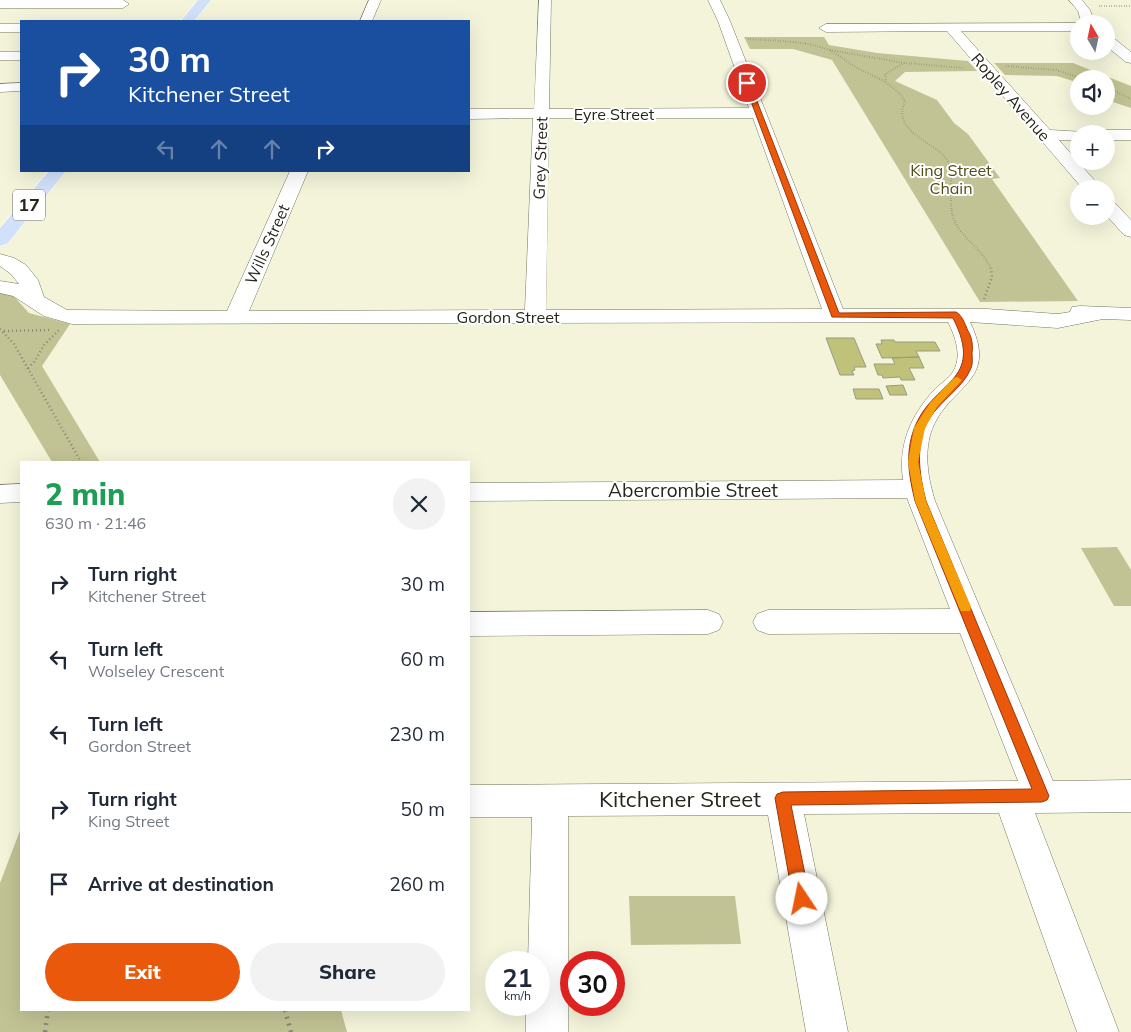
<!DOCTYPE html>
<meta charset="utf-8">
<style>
body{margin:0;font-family:Mulish,sans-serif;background:#f2f2f3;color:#1f2937;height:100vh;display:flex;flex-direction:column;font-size:19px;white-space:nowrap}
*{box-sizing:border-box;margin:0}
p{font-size:16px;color:#747a83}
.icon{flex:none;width:28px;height:28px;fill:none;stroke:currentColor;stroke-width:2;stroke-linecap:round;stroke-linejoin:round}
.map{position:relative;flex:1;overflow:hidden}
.panel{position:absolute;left:20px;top:461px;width:450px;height:550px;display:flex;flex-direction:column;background:#fff;border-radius:0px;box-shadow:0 5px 20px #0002}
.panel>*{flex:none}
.guide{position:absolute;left:20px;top:20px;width:450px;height:152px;border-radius:0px;box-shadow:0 5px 20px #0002;background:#1a4fa0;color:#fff;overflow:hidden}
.needle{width:32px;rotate:351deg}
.fabs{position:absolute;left:1070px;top:15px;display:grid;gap:10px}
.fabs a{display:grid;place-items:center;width:45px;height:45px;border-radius:50%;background:#fff;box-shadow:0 5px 20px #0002;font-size:25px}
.speed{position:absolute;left:485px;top:951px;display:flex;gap:10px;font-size:25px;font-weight:700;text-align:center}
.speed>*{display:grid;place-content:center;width:65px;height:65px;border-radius:50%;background:#fff;box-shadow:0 5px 20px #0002;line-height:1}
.speed small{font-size:12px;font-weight:400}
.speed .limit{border:8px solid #d22;background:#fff;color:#111}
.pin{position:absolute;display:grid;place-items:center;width:42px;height:42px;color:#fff;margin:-21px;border:2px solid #fff;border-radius:50%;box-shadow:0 1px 5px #0007}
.me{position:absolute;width:55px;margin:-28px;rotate:349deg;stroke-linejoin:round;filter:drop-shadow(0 0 4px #0008)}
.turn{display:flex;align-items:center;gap:18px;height:105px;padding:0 25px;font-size:22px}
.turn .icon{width:65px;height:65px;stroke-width:2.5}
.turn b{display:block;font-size:35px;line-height:42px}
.lanes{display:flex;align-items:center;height:48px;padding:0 25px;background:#0003;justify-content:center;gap:25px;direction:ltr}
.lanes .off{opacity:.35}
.round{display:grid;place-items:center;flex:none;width:52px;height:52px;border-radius:26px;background:#f2f2f3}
.overview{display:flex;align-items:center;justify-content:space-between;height:85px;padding:0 25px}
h1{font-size:30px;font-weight:800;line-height:38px;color:#1e9e55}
.button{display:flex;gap:10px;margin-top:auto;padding:10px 25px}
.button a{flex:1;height:58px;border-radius:30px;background:#ea580c;color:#fff;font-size:20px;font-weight:800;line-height:58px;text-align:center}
.button a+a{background:#f2f2f3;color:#1f2937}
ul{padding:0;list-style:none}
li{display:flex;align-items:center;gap:15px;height:75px;padding:0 25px}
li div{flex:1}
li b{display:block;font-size:19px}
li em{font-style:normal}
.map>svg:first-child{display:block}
.green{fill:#c1c394}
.building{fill:#c0c279;stroke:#999b83}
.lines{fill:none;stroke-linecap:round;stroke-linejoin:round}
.minor-casing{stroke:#75765f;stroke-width:1}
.major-casing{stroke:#fff;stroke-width:1}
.path-far2{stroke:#878776;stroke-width:2;stroke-dasharray:0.5 2;stroke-linecap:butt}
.path-far1{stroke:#878776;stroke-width:2.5;stroke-dasharray:1 3;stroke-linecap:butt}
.path{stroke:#878776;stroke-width:4.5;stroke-dasharray:2 5;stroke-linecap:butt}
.minor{fill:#fff;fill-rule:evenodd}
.major{fill:#d2e1fa;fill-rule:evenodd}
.route{fill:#ea580c;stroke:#983908}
.slow{fill:#f59e0b}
.labels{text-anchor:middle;stroke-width:4;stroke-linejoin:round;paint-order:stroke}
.far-street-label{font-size:16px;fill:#25251b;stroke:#fff}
.far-park-label{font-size:16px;fill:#4d4e17;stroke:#fff}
.shield{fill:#fff;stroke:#66665f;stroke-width:1}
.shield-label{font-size:18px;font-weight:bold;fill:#25251b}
.street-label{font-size:19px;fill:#25251b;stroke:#fff}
.near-street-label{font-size:22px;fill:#25251b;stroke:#fff}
</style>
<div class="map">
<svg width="1131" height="1032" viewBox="0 0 1131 1032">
<rect width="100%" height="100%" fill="#f3f4da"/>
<path class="green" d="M744,37H824L829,45L877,53L968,61L977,71L905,72L895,81L937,100L954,123L968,134L1000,178L992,179L1078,301L980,302L832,60L793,49H750Z
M994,63H1073L1131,86V108L1113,102L1106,97V79H1079V83L1057,76L1005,75Z
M0,291H9L29,313L70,324L42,366L100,462H52L0,375Z
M1117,547L1131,570V606H1114L1081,548Z
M21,828V1010H341L347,1032H0V883Z
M629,896H735L741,944L631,945Z"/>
<path class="building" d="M826,338H854L866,367H854L855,370L852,371L854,375H840Z
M881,340H894L895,342H935L940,351H916L919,357L882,358L876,344H882Z
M919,357L924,368H909L915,380H901L900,377L883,378L882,375H878L874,364H895L892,358Z
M903,385L907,395H890L886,386Z
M853,389H879L883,399H856Z"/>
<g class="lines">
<g class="minor-casing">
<path id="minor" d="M0,0H123L129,4L123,8H0Z
M369,0H381L372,21H360Z
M539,0H551L549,109L749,108L718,21L708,0H720L730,21L843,309H987L1058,314L1070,312L1072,307L1080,306L1131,308V320L1103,319L1058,328L970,322C1000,384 948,384 931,432C924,455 928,478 935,501L1053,781L1131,780V812L1035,813L1119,1032H1077L999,813L804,814L848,1032H806L768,815L568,816V1032H526V1005H539V962H528L532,817H469V785L1018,781L960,633L768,634L757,630L753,622L757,614L768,610L950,609L907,498L469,501V483L903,480C898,444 911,415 935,389C941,383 950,378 954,370C962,355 955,336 948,322L72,324L44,316L13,296L0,293V281L19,284L11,274L0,266V254L14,258L26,265L38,280L44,297L67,310L227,311L290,171H308L249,311L525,310L533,118L469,119V109H534ZM549,118H753L822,309L546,310Z
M1069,0H1082L1090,10L1095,24H1082L1078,11Z
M1079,23L1082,24H1079V31H961L1050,130L1085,132L1086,134H1079V140H1059L1102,189H1083L947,31L826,32L819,28L826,24Z
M0,24H21V32H0Z
M1106,35L1111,36L1131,52V63L1126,62L1106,46Z
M0,52H21V60H0Z
M21,83V91L0,92V84Z
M1106,130H1131V140H1106V134H1099Z
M1106,199L1112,200L1131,220V237L1124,235L1106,215Z
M21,484V502L0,503V485Z
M708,610L719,614L723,622L719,630L708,634L469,636V612Z"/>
</g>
<g class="major-casing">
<path id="major" d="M198,0H211L194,21H181Z
M49,171H66L7,244L0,246V228Z"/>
</g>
<path class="path-far2" d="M1099,6H1131
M748,39C774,41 804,40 829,50C840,55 850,65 861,70C878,78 895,85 905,101C892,131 929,139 945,157C957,171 947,198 953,217C960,238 983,249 991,269
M830,50L904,63
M1006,66L1056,70L1084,79
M886,82L885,74L904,63L964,68
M1106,87L1131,99"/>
<path class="path-far1" d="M984,299L992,277L991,268
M0,329L14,344L81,462
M4,331L52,330
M28,368L35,361L44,345L59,330"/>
<path class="path" d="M285,1010L291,1032
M45,1032L48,1010"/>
<use href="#minor" class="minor"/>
<use href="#major" class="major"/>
</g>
<path class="route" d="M747,81L750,83L839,313L956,312C962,315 965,324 968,331C972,337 973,345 972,353C972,358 973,364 971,368C963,390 933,404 924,429C916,454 920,477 926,501L1049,796L1047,800L1042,802L791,805L810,899L807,904L802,907L796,904L793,899L775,798L777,794L783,792L1032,789L915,501C909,476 905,454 914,429C932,380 986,383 953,318L832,317L744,83Z"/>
<path class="slow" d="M957,377L962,380L937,407L925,428L918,462L926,501L971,607L970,611H961L959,607L915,501L908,462L914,428L930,403L954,378Z"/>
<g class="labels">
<g class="far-street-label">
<text transform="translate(1011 97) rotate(49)" y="6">Ropley Avenue</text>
<text x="614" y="120">Eyre Street</text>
<text transform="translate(540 158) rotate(-88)" y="6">Grey Street</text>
<text transform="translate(267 244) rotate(-66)" y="6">Wills Street</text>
<text x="508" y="323">Gordon Street</text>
</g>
<g class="far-park-label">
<text x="951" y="176">King Street<tspan x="951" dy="18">Chain</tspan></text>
</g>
<rect class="shield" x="13" y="189.5" width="32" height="31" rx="4"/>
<g class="shield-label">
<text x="29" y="211">17</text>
</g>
<g class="street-label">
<text x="693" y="497">Abercrombie Street</text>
</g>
<g class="near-street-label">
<text x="680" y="807">Kitchener Street</text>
</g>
</g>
</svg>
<div class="fabs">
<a><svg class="needle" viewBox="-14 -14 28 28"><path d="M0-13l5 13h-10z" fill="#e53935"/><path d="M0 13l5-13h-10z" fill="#747a83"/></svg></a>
<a><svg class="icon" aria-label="sound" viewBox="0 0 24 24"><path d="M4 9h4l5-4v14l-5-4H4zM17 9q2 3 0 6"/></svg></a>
<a>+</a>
<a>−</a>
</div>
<div class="speed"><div>21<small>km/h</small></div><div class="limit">30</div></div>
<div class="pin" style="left:747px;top:83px;background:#d93025"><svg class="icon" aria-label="arrive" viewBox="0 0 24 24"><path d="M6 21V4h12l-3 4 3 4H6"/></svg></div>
<svg class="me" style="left:802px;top:899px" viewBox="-20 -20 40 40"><circle r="19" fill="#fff"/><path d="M0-13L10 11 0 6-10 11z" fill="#ea580c"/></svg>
<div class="guide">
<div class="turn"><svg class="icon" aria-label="right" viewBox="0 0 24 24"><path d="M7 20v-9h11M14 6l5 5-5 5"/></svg><div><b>30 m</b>Kitchener Street</div></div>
<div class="lanes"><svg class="icon off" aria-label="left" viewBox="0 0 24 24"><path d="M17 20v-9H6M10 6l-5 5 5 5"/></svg><svg class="icon off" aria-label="ahead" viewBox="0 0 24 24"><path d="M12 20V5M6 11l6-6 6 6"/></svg><svg class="icon off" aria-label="ahead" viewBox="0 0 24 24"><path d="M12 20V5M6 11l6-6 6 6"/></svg><svg class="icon" aria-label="right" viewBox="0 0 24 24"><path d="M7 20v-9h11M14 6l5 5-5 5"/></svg></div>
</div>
<section class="panel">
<div class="overview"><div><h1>2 min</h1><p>630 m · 21:46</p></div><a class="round"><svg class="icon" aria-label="close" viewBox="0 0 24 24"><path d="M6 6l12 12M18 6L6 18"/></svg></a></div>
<ul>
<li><svg class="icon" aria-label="right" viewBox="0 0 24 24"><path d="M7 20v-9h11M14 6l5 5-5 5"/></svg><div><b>Turn right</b><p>Kitchener Street</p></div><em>30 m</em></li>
<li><svg class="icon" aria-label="left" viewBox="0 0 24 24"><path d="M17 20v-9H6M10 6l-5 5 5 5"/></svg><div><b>Turn left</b><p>Wolseley Crescent</p></div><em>60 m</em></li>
<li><svg class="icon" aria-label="left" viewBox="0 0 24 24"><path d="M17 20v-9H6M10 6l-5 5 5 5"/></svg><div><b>Turn left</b><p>Gordon Street</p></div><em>230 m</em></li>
<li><svg class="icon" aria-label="right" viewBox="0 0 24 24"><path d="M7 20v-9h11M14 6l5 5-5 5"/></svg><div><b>Turn right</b><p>King Street</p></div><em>50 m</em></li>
<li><svg class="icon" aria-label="arrive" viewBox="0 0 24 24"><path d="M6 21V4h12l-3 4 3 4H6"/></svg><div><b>Arrive at destination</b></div><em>260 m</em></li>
</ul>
<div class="button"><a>Exit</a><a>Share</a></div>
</section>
</div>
